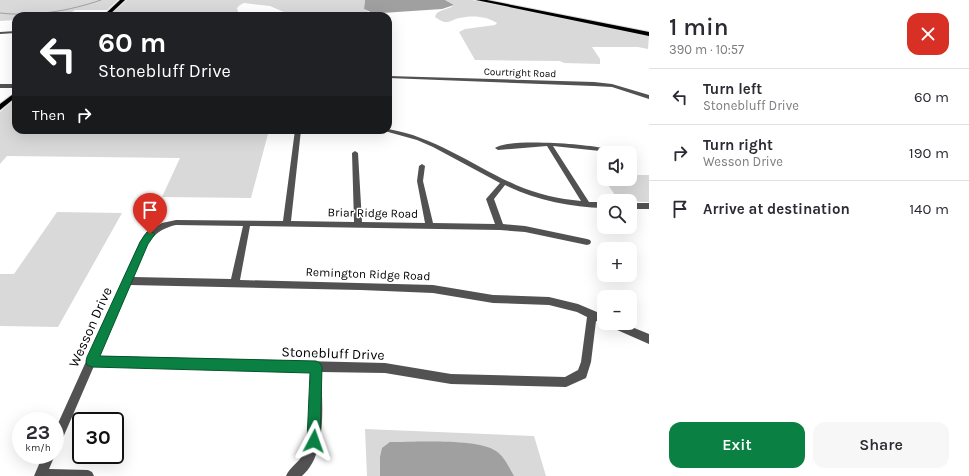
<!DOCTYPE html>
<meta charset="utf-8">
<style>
body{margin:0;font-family:Karla,sans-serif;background:#f7f7f7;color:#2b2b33;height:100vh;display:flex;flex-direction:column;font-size:15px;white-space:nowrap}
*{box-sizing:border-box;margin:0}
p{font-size:13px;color:#7c7c81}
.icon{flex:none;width:22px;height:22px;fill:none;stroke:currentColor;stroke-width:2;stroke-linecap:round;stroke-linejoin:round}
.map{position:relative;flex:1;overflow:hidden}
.drawer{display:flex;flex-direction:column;background:#fff;width:320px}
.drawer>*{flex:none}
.guide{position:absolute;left:12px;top:12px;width:380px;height:122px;border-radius:12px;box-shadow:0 4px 16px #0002;background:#202124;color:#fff;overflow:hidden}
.tools{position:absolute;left:597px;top:146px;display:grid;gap:8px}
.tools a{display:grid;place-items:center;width:40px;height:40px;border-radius:8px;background:#fff;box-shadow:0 4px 16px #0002;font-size:20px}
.speed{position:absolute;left:12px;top:412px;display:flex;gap:8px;font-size:20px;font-weight:700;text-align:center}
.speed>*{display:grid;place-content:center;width:52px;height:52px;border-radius:50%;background:#fff;box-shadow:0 4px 16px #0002;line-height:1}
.speed small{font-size:10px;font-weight:400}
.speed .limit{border:2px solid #111;border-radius:6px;background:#fff;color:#111}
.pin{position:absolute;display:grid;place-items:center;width:34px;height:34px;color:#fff;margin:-41px -17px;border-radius:50% 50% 50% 0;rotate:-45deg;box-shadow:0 0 4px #0007}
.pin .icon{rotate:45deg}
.me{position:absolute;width:44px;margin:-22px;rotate:4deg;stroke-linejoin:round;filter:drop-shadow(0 0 3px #0008)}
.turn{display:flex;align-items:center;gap:14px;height:84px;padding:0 20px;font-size:18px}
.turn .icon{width:52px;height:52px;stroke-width:2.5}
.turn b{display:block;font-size:28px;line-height:34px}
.then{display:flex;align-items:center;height:38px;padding:0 20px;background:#0003;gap:8px;font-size:15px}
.round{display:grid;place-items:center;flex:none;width:42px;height:42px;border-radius:12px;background:#f7f7f7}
.head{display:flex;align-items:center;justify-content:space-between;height:68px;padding:0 20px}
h1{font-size:24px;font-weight:600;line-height:30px}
.button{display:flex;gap:8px;margin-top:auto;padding:8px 20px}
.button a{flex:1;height:46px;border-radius:12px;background:#0b8043;color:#fff;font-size:16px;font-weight:600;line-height:46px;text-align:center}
.button a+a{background:#f7f7f7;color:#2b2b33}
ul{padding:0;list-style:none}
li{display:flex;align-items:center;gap:12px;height:56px;padding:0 20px;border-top:1px solid #e1e1e2}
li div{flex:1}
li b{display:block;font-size:15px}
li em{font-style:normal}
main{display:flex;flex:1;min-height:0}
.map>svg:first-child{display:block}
.green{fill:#d9d9d9}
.water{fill:#a0a0a0}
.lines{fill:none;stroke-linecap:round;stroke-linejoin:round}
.stream{stroke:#a0a0a0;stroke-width:1}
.major-casing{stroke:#dbdbdb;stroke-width:2}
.highway-casing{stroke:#dbdbdb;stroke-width:2}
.minor{fill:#525252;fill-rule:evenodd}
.major{fill:#000;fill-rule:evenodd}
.highway{fill:#000;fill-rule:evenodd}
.route{fill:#0b8043;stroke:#07532c}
.labels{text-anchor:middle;stroke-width:3;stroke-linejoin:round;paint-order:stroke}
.far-street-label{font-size:10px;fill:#000;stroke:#fff}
.street-label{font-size:12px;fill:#000;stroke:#fff}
.near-street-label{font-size:14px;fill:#000;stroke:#fff}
</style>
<main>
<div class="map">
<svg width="649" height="476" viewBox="0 0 649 476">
<rect width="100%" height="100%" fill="#fff"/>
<path class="green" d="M0,0H118L107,10H75L69,14L16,16V20L0,21Z
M127,0H365L364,9L375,16H293L270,6L244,3L240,5L237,8L238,12L235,16H109Z
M445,0H472L649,36L648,49L638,47H592L600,59V64L564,63L560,61L475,60L459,32L465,29L495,25L497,23C487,16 472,15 459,18C454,19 449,23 444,22C441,21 438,19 435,17L436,14C441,9 450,9 454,5Z
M16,98V130H269L251,198L162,197L180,158L7,156L0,164V112Z
M630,175H649V202L619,201L604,179H630Z
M57,212L122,213L58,327L0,326V274H14Z
M365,429L534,436L546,476H367Z"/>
<path class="water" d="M365,0H445L454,5L442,9L382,13L377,15L364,9Z
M390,442C414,442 478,438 496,451C505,457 509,468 514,476H380V457L382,448Z"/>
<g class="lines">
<path class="stream" d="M0,13C34,17 69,11 101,0"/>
<g class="major-casing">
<path id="major" d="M120,0H125L108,16H103Z
M16,92V97L0,110V104Z"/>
</g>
<g class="highway-casing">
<path id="highway" d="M476,0H487L649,32V36Z"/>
</g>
<path class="minor" d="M16,31V33L0,34V32Z
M388,76L594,82L612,84L649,95V99L612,87L594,86L388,78Z
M0,84H16V88H0Z
M388,129C436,137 473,166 516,185C537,194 559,199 581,201L547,146L498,150L495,148C508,138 584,144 602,148L603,149L600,151L553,146L589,202H604V208C570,207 536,200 505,185L494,199L503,224L525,226L587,239L590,240L591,242L590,244L587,245L525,232L500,230L250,226L240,280L433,285L493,295L549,297L578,304L604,315V323H622L649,334V344L608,326L606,323L604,324L596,321L591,362L586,378L566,387L451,384L385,373L321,372C322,402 328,454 302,476H286C289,468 298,463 303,455C315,432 311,396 311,371L94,366L59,447L55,449V430L140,242L144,235L153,228L162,223L176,220L283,221L295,130H301L291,221L354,222L352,153L355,151L358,153L362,222L425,223L417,181L419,166L422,164L425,166L423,181L433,223L495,224L486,199L500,183L433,147L417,140L381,130H388ZM176,225L243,226L231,279L133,277C143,254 147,231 176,225ZM130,285L361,290L433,293L493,303L549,305L577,312L587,317L581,362L578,370L565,377L451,374L385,363L99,356Z
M630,203H649V209H630Z
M43,455H55L49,469L88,470L92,472L94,476H34Z"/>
<use href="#major" class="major"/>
<use href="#highway" class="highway"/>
</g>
<path class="route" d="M150,231L155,234L148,244L100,356L316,361L320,363L322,367L320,441L318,446L314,448L309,446L307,441L310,373L92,367L87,365L86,361L87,357L140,242L147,232Z"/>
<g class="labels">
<g class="far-street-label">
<text transform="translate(520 72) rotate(2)" y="4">Courtright Road</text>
</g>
<g class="street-label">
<text transform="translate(373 213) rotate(1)" y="4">Briar Ridge Road</text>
<text transform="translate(368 274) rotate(2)" y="4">Remington Ridge Road</text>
</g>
<g class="near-street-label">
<text transform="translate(90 327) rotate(-66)" y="5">Wesson Drive</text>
<text transform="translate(333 353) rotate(2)" y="5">Stonebluff Drive</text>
</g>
</g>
</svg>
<div class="tools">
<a><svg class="icon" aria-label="sound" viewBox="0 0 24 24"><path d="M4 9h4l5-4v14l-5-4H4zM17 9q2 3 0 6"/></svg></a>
<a><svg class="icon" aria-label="search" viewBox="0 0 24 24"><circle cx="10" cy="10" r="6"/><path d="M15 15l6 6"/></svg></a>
<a>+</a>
<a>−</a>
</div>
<div class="speed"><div>23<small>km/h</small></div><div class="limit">30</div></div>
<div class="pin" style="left:150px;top:234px;background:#d93025"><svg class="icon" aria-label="arrive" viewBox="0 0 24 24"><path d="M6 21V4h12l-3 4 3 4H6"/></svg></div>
<svg class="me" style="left:314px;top:441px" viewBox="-20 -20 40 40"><path d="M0-17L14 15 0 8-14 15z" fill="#0b8043" stroke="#fff" stroke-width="4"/></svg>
<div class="guide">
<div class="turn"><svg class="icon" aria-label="left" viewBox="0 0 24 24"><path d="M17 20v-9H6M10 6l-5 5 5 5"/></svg><div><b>60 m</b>Stonebluff Drive</div></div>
<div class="then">Then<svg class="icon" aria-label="right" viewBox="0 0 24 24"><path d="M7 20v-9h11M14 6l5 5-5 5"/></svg></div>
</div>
</div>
<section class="drawer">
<div class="head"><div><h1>1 min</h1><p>390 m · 10:57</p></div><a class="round" style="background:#d93025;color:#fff"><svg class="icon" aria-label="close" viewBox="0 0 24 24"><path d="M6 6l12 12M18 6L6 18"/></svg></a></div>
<ul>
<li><svg class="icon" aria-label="left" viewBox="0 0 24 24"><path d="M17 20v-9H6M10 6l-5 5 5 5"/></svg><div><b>Turn left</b><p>Stonebluff Drive</p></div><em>60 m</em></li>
<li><svg class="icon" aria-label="right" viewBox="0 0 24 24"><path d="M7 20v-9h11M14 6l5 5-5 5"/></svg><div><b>Turn right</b><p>Wesson Drive</p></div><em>190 m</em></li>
<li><svg class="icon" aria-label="arrive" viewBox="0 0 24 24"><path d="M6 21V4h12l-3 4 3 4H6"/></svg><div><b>Arrive at destination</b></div><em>140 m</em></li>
</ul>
<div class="button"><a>Exit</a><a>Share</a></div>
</section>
</main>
